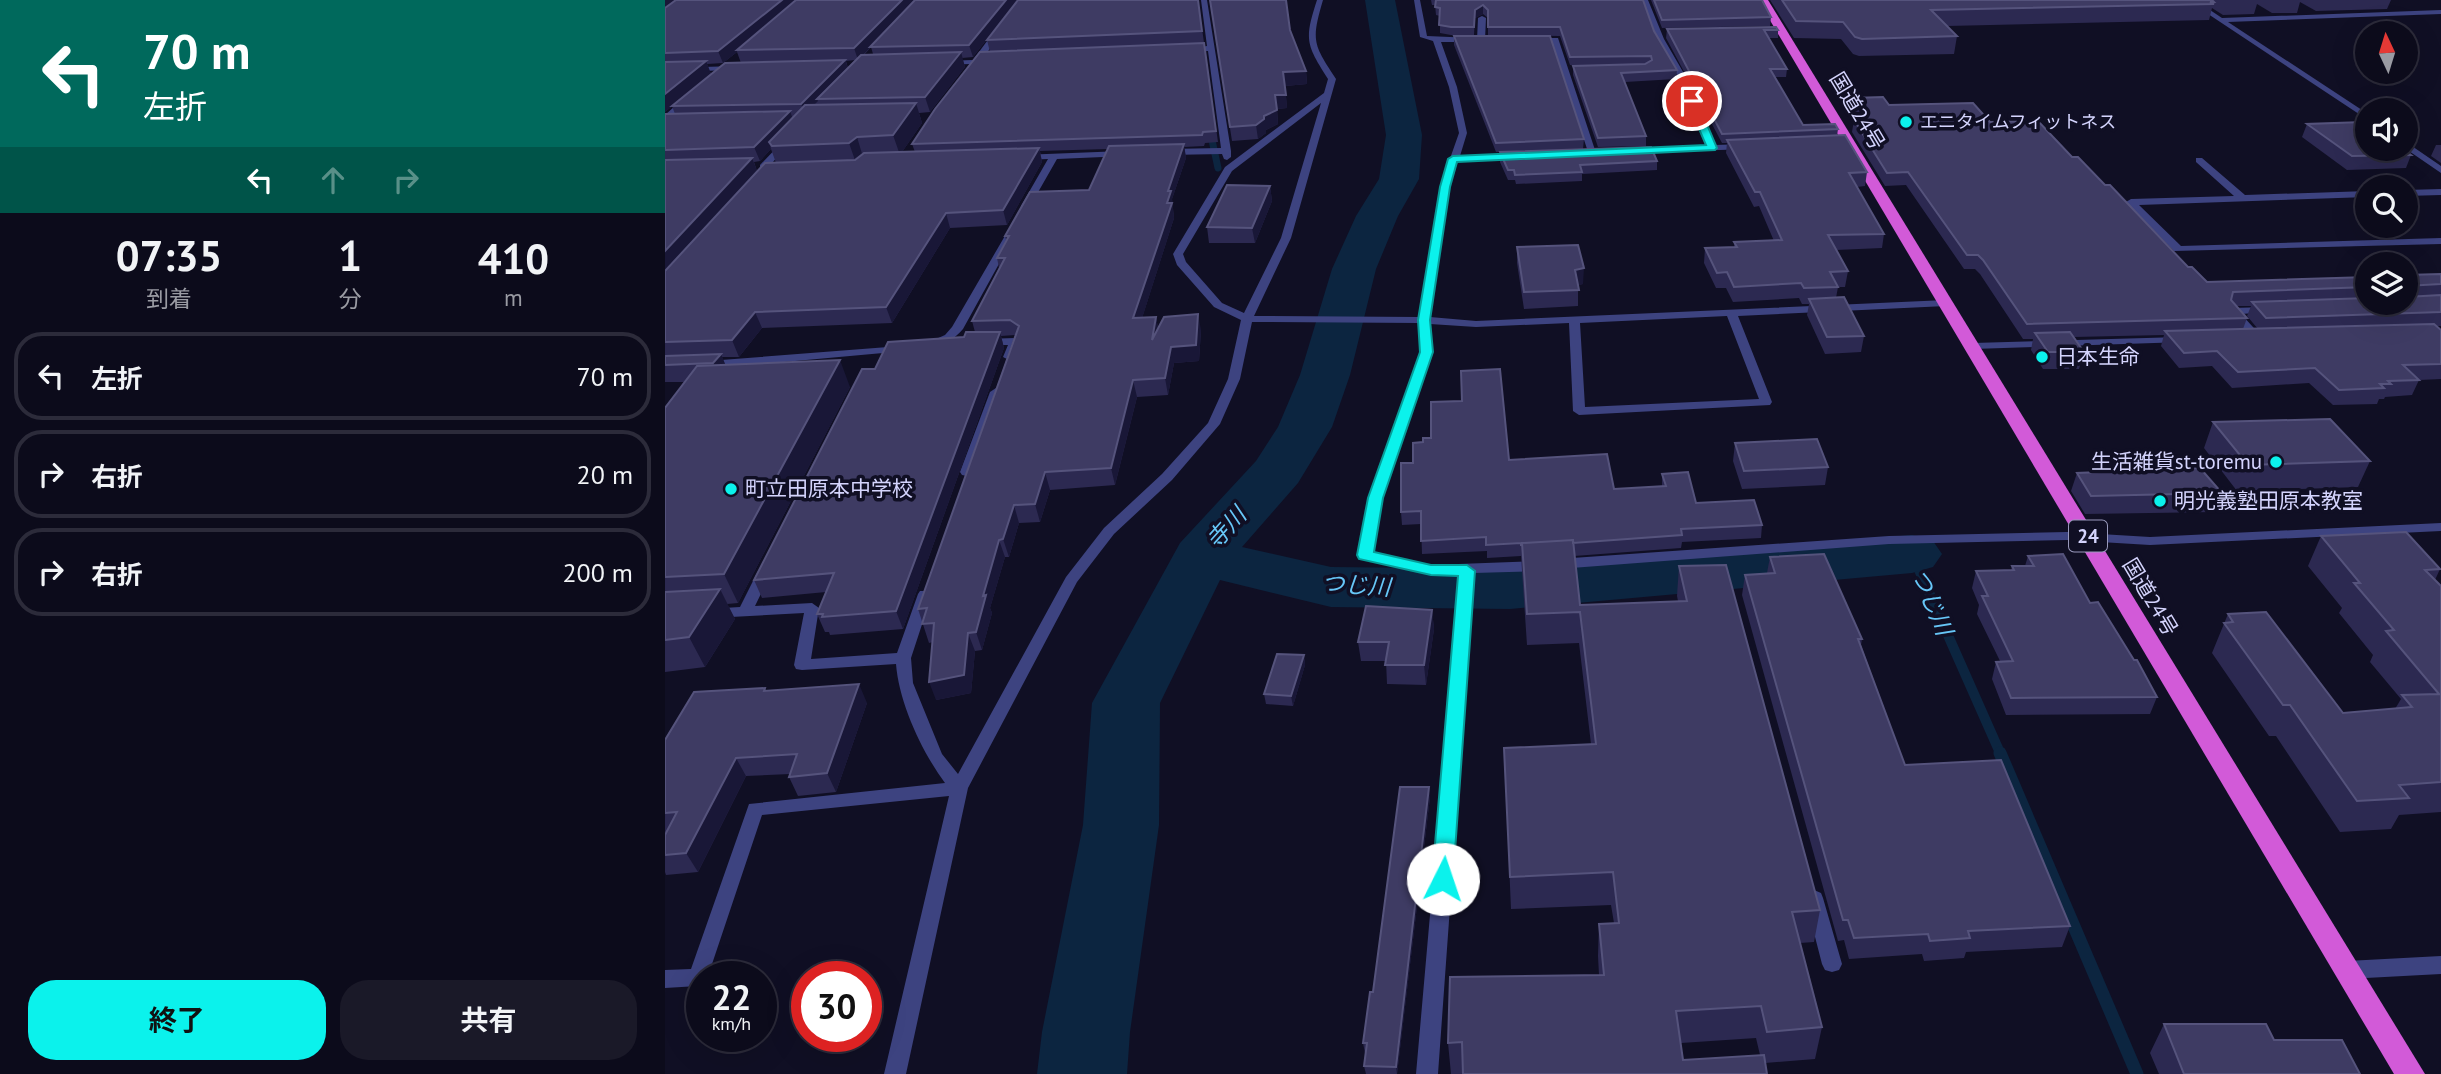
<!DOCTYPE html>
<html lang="ja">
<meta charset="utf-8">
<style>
body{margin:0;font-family:"PT Sans","Noto Sans JP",sans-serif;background:#1a1928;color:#f1f3f6;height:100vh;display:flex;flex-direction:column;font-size:26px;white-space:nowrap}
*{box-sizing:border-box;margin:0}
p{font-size:23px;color:#9a9ba3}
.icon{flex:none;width:38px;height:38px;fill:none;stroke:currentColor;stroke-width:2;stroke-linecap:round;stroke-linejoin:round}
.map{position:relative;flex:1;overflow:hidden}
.sheet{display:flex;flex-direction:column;background:#0c0b1b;width:665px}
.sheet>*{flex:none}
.guide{background:#00695c;color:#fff;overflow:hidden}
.needle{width:46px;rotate:356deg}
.tools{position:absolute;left:1690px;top:21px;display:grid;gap:14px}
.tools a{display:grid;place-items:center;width:63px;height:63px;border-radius:50%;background:#0c0b1b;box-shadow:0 7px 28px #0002,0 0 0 2px #2c2b3a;font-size:35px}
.speed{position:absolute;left:21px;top:961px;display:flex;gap:14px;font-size:35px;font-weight:700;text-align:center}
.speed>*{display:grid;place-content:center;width:91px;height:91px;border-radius:50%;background:#0c0b1b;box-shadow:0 7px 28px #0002,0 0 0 2px #2c2b3a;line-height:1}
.speed small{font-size:18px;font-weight:400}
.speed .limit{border:10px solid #d22;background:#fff;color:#111}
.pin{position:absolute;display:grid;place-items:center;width:60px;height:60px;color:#fff;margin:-30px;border:4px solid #fff;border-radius:50%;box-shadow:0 2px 7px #0007}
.me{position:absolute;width:77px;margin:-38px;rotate:4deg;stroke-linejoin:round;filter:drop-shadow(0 0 5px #0008)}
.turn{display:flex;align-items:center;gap:24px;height:147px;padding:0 28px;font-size:32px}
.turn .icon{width:91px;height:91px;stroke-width:2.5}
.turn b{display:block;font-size:49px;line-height:60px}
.lanes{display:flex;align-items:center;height:66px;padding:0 28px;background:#0003;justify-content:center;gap:35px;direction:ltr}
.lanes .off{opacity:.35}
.eta{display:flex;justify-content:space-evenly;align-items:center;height:119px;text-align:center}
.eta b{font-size:42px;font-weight:700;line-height:49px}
.primary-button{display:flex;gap:14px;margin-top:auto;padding:14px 28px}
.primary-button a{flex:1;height:80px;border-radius:28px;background:#0bf2ec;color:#111;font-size:28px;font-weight:700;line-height:80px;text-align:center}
.primary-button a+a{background:#1a1928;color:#f1f3f6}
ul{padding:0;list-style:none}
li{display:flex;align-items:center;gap:21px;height:88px;margin:0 14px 10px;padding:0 14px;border:4px solid #2c2b3a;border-radius:28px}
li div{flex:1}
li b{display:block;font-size:26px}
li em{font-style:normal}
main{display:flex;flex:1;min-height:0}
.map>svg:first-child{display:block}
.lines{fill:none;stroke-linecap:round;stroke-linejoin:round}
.stream-far2{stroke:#0c2540;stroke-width:7}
.stream-far1{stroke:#0c2540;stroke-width:10}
.stream{stroke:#0c2540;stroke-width:13}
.river{fill:#0c2540;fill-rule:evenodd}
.minor{fill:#3d4380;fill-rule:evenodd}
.tertiary{fill:#3d4380;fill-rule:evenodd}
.trunk{fill:#d25ad8;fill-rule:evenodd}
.wall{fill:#2c2951;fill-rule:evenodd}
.shaded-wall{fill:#191737}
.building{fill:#3e3b63;stroke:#55537c;stroke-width:2}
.route{fill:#0bf2ec;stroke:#079d99;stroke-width:2}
.poi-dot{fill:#0bf2ec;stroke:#100f24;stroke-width:2.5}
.labels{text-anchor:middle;stroke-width:7;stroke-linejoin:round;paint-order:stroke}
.far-poi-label{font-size:18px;fill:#d4d4fd;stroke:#100f24;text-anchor:start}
.shield{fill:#100f24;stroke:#9999bc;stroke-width:2}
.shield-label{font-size:19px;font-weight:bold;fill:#d4d4fd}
.street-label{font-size:21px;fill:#d4d4fd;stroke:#100f24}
.poi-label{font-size:21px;fill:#d4d4fd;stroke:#100f24;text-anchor:start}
.water-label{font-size:23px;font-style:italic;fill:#67c7f8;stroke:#100f24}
</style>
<main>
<section class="sheet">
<div class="guide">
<div class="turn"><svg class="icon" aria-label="left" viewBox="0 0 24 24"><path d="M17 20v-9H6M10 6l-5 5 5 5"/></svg><div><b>70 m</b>左折</div></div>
<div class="lanes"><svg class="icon" aria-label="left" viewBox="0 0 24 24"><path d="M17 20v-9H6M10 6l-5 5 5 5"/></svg><svg class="icon off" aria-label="ahead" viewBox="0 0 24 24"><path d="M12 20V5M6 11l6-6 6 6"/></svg><svg class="icon off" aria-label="right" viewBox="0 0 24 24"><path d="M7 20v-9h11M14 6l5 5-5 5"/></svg></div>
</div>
<div class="eta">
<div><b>07:35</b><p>到着</p></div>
<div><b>1</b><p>分</p></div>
<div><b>410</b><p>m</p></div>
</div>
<ul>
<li><svg class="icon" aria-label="left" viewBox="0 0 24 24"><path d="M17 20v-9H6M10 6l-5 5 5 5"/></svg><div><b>左折</b></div><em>70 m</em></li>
<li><svg class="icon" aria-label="right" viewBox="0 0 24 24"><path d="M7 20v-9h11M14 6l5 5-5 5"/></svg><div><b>右折</b></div><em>20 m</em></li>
<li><svg class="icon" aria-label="right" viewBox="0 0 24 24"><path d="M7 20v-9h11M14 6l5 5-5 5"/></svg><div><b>右折</b></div><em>200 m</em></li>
</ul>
<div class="primary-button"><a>終了</a><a>共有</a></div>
</section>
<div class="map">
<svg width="1776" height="1074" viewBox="0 0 1776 1074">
<rect width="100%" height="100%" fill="#100f24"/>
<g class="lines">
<path class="stream-far2" d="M545,131L553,168"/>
<path class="stream-far1" d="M1247,554L1336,755"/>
<path class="stream" d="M1335,753L1472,1074"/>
<path class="river" d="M700,0H730L757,135L754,179L733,216L711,269L685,375L667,427L633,483L577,547L666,567L845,569L1247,535L1268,541L1277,554L1268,567L1247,573L845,609L666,607L555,580L495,703L494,825L465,1032L462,1074H372L377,1032L418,825L427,703L515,543L591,461L613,427L635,375L667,269L691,216L714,179L721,135Z"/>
<path class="minor" d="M536,0H542L566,151V157L562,160L559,159L557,154L503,155L499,152L503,149L556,148L543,51L521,52L517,50L542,46Z
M652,0H658C646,41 648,44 671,79L626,238L589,316L754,317L775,187L794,133L784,87L768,41L755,37L749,0H755L762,36L808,38L812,40L808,42H776L792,87L802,133L795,156L852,153L856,156L852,159L793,161L785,187L765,317L811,321L1281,300L1286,303L1281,306L1073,316L1107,402L1105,405L914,415L908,411L904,323L811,327L765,324L768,352L717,498L708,552L766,565L873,561L880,566L873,571L809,573L773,1074H751L795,574L766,575L695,558L693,555L703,498L756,352L754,323L587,322L575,379L555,424L507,480L449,534L412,582L303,788L241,1074H219L284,796L97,815L43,976H37V984L33,986L0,988V970L26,969L84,804L280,783C257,752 234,703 231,664L137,670L131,669L129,665L139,613L47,618L42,617L39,613L42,609L75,607L93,571L100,566L107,571L90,606L147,603L154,608L146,659L232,653L253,594L255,591H265L267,594L246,658L248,683L277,754L293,774L401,577L439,528L497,474L543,423L563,379L576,320L549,307L512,265L508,254L560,167L659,93L663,79C641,44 639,40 652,0ZM656,103L616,238L579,313L557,303L521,262L518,254L567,171ZM1062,316L1094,399L920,407L915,323Z
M977,0H983L999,39L1021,77L1050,145L1080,144L1084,147L1083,149L968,153V149L971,148L1042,146L1013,77L991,39Z
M1522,0H1530L1557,18L1776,10V14L1563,22L1703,114V120Z
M817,16L821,18L820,40L816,42L812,40L813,18Z
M331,29L338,31L309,70H303L305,64L279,65L275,63L279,61L308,60Z
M864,38H893L930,150H944V154L924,155L887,42H864Z
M73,66V70H70L0,72V68Z
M20,97L27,99L0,122V115Z
M119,140L126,142L107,163L112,166L109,170L95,169V165Z
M1741,142L1776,166V173L1741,149Z
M458,151L461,152V156L392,159L364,208L356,206L383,159L359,160L356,159V155Z
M1531,158H1537L1580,195L1703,191V197L1474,205L1516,246L1776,238V244L1509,251L1461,202L1466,199L1569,196L1531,162Z
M1776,189V195L1741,196V190Z
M348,222L356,224L298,329C289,339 276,349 262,347V343L280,335L287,327Z
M1601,307L1606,310L1605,312L1576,314L1599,339L1593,342L1589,341L1561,311L1567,308Z
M1516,337L1520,338V342L1308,349L1302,346L1308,343Z
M350,338L356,341L350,357L344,360L338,357L343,345H320L314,342L320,339Z
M236,346L242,349L240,351L43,369L37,365L43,361Z
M331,388L337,392L309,472L302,476L297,475L295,472L325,392Z
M1776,523V531L1485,545L1402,540L1224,544L893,569L886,564L893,559L1224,536L1402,532L1485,537Z
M1149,890L1156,893L1158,898L1177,964L1174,970L1167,972L1160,970L1157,964L1140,898L1142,893Z"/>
<path class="tertiary" d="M1776,956V974L1682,979L1675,976L1672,970L1675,964L1682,961Z"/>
<path class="trunk" d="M1093,0H1103L1760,1074H1729Z"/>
</g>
<path class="wall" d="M0,0H353L308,57L297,58L300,67L265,112L254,113L257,123L237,152H250L247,144L325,52L322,40L533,0L553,142L540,143L539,146L519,147L521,158L507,199L509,218L477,318L491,317L493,328L536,330L534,361L509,363L503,395L472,397L450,485L385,490L375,522L354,523L344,557H340L325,608L327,613L317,650L310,651L306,693L271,700L268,642L264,643L253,609L350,335L336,336L339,348L238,629L165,635L164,632H160L152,614L161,592L97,598L89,580L210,369L310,332L307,321L334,268L332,258L341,240L340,236L424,190L443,149L375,151L377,162L342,225L285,228L227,323L97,328L74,357H57L60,365L185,387L73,603L62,604L70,619L40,667L0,672V408L20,382H0V114H10L7,106L76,63L72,52L58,63L42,64L46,74L0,112ZM206,47L208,54L199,55ZM190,60L183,68L181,61ZM106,149L111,163L92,171L89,162L95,161Z
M545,0L625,31L641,71L642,84L620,86L622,108L612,109L613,124L601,130V133L593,139L567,141Z
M766,0H978L989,31L1012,70L1011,79L960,82L981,136V146L933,147L908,75V66L923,65H905L895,36L823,35V18L818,14L810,18L809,35H786L775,33V16L771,15L770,5H767Z
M986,0H1097L1106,17L1105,26L997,28Z
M1105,0H1726L1722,9L1651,11L1635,2L1632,13H1607L1592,4L1589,14L1558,15L1547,8L1544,20L1282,26L1292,36L1289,54L1194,56L1188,54L1176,39L1129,38Z
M1002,29L1113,30V38H1104L1122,69L1121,77H1110L1138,125L1173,129L1172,136L1202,172L1200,186L1192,187L1219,234L1217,248L1171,250L1183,271L1180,287H1173L1171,298L1199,336L1196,352L1160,354L1142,315L1144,304H1137L1134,298L1068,302L1061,288H1051L1039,263L1040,248L1069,247V242L1109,241L1094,206L1089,207L1061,153L1062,143H1057L1001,38Z
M789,36L919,139L918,149L831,152L789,45Z
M1188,98L1325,122L1407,157L1523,267L1542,282L1703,277V303H1741V275L1776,274V326H1772L1776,330V379L1754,380L1747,395L1720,397L1719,399H1714L1712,404L1668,405L1644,383L1567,388L1547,366L1514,368L1496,346L1499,335L1409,337L1419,352L1414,369H1378L1366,350L1368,339H1358L1315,274L1310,269H1299L1241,185L1220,186L1187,132L1189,120H1193L1186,110ZM1571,306H1586L1582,316L1593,329H1578L1582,318Z
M1642,124L1746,155L1741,168L1682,170L1637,137Z
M1771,145H1776V163L1766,156Z
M835,152L992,161V170L917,174V181L851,184L850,180H843L835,162Z
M605,186L607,201L590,243H544L542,227Z
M852,247L918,284L913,285V306L859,309L852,263Z
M1548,422L1705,461L1693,487L1572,491L1539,448Z
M1070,443L1163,467L1160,485L1077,489L1068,461Z
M844,460L949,489L997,486V474L1031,503L1097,525L1096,538L1017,542L1016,548L909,556L915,605L1013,601L1012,596L1014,566L1155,910L1149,942L1135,943L1157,1027L1150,1059L1100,1063L1102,1074H786L783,1043L934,975L933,956L934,924L949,923L946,905L846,909L839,748L926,744L914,643L862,645L856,556L822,558V551L757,554L756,524L737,525L736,512ZM1091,1038L1095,1055L1018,1060L1016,1043Z
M1412,473L1557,493L1550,512L1420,514L1406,491Z
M1656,536L1775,569L1770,580L1776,586V812L1734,815L1726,829L1675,832L1611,736H1604L1547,653L1563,614L1678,713L1730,709L1736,699L1705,662L1708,655L1674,613L1677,608L1643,566Z
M1363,556L1425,603L1492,697L1485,714L1341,715L1327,679L1331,662L1335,661L1312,614L1314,605L1307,588L1311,571L1346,570L1347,566H1360Z
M1105,557L1197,639L1196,645L1240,765L1405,926L1397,947L1301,952L1299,958L1259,961L1257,954L1184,959L1179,940L1173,941L1077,595L1080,575L1102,573Z
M767,610L769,629L761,685L722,684L721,661H696L693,642Z
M639,655L640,665L628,706L601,704L599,694Z
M100,688L101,691L202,703L171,792L133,796L124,777L125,774L81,776L33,872L1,875L0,872V835L1,832H0V740Z
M765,797L732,1074H701L699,1066L701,1053H700L698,1043L708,992Z
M1499,1024L1609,1040L1695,1074H1494L1485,1053Z"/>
<path class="shaded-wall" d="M0,0H17L0,12Z
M117,0H136L72,50V52L58,63L53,51Z
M237,0H252L193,60L189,48Z
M341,0H353L308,57L304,45Z
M818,5V14L810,18L809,35L810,10Z
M296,52L300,67L265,112L260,97Z
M180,60L184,70L152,99L153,101L140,114L136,104Z
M41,61L46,74L0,112V94Z
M641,71L642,84L620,86L618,72Z
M610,95H621L622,108L611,109Z
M251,103L257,123L235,155L228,135Z
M612,110L613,124L601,130V133L593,139L591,125L599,116Z
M125,111L130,125L104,142L106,149L95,161L89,147Z
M192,137L198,157L191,163L184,143Z
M519,144L521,158L507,199L509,218L472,334L468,318L502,203L503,191Z
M374,148L377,162L342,225L338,210Z
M87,158L93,173L0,274V251Z
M605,186L607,201L590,243L587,228Z
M281,213L285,228L227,323L221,307Z
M919,268L918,284L910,286V270Z
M90,312L97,328L74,357L67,340Z
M533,314L536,330L534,361L509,363L503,395L500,378L506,347Z
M491,317L494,333L487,340Z
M335,332L339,348L238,629L231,611Z
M56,354L63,371L56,380L48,363Z
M175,360L185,387L73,603L59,574Z
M468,380L472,397L450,485L446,468Z
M380,472L385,490L375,522L370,504Z
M349,505L354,523L344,557L338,539Z
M334,540L340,557L325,608L327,613L317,650L311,632L318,596Z
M55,589L70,619L40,667L24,637Z
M767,610L769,629L761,685L759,665Z
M303,633L310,651L306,693L271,700L264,682Z
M639,655L640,665L628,706L626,696Z
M194,684L202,703L171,792L162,773Z
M71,758L81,776L33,872L21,853Z
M764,787L765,797L732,1074L731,1067Z"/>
<path class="building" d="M11,0H117L53,51L0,53V8Z
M131,0H237L189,48L72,50Z
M250,0H341L304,45L205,47Z
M353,0H533L537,31L322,40Z
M545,0H621L625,30L641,71L618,72L621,95H610L612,110L599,116V119L591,125L565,127Z
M771,0H978L989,31L1012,70L956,73L981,136L933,138L908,66L980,64L987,60L986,56L905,57L895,27H823V10L818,5L810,10L809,27H786L774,25L775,8L770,7Z
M989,0H1097L1106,17L997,20Z
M1117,0H1547L1549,2H1545L1549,4L1266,10L1292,36L1197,39L1190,37L1178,22L1131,21Z
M1111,27L1113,30H1099L1122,69H1105L1138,125L1170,124L1173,129L1057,134L1002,29Z
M789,36H885L919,139L831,143Z
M539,43L551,131L538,132L537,135L247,144L270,109L315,52Z
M296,52L260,97L152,99L196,55Z
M180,60L136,104L7,106L60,63Z
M41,61L0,94V62Z
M1218,97L1224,105L1308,103L1325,122L1373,121L1407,157H1413L1440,185H1445L1523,267H1527L1542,282L1703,277V287L1568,292L1566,300L1582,318L1362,324L1318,260L1313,255H1302L1243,172L1222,173L1189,120L1203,119L1188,98Z
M251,103L228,135L192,137L184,143L107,146L104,142L140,105Z
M125,111L89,147L0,150V114Z
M1699,122L1703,125V149H1738L1746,155L1687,156L1642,124Z
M1180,135L1202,172L1184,173L1219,234L1163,235L1183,271L1165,272L1173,287L1139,288L1136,283L1069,287L1062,272L1052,273L1040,248L1072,247L1069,242L1117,240L1095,192H1090L1062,140Z
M519,144L503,191H506L502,203H507L468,318L491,317L487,340L499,317L533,314L531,345L506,347L500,378L468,380L446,468L380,472L370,504L349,505L338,539L334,540L318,596L321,595L311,632L303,633L299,675L264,682L269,623L257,624L262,608L253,609L354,326L345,320L307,321L340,258H332L344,236H340L365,192L424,190L444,146Z
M986,147L992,161L915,165L917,172L850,175L849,170H843L835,152Z
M374,148L338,210L281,213L221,307L90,312L67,340L0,342V271L100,163L190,160L199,153Z
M87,158L0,251V160Z
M562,185L605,186L587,228L542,227Z
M913,245L919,268L910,270L914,290L859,292L852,247Z
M1776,274V284L1741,286V275Z
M1776,295V312L1601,318L1587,302L1703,298V303H1741V297Z
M1179,297L1199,336L1162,337L1144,299Z
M1769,324L1776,330V364L1738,365L1754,380L1723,381L1726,384H1715L1719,388L1674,390L1650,368L1573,372L1552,351L1519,353L1500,331Z
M301,332H335L231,611L157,617L158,614H152L169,573L89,580L197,369H210L223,342L299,337Z
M1405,332L1419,352H1383L1370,333Z
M56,354L48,363L0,365V356Z
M175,360L59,574L0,577V408L32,366Z
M835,369L844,460L942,454L949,489L1001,486L997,474L1023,472L1031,503L1089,500L1097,525L1016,529L1017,535L908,543V540L857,543L856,546V543L821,545V537L756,541V511L736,512V463H748V443L758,442V438H766V402L797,401L796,371Z
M1665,419L1705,461L1583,465L1548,422Z
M1152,439L1163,467L1079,471L1070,443Z
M1535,468L1557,493L1426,496L1412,473Z
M1741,532L1775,569L1760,570L1776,586V782L1734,785L1744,798L1692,801L1625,705H1618L1559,623L1568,622L1563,614L1601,612L1678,713L1747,707L1737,695L1774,694L1721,631L1729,630L1689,583H1695L1656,536Z
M908,540L915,605L1022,601L1014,566L1061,565L1155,910L1127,912L1157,1027L1102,1032L1096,1006L1011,1011L1018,1060L1099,1055L1102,1074H798L797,1042L783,1043L785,977L939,975L934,924L954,923L948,872L845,877L839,748L931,744L915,612L862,614L857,543Z
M1159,554L1197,639H1193L1240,765L1336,760L1405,926L1303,931L1305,938L1265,941L1263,934L1189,938L1183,920H1178L1080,575L1110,573L1105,557Z
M1398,554L1425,603L1433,602L1469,660H1472L1492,697L1346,698L1331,662L1348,661L1317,596H1323L1311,571L1349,570L1347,566H1369L1363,556Z
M55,589L24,637L0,640V592Z
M701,606L767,610L759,665H720L724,642H693Z
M612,654L639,655L626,696L599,694Z
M194,684L162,773L124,777L132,754L71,758L21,853L0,855V835L12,812L0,813V740L29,692L100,688L99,691Z
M735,787H764L731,1067L699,1066L702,1043H698L705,992H708Z
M1499,1024H1601L1609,1040H1677L1695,1074H1519Z"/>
<path class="route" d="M1027,98L1032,101L1052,148L1050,150L792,162L785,187L765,320L768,352L718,498L709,552L766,565H802L810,571L788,879L785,885L778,888L770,885L767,879L793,576L766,575L694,559L692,555L703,498L755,352L753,320L775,187L783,159L788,156L1041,145L1022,101Z"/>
<g class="poi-dot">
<circle cx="1241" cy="122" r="7"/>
<circle cx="1377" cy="357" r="7"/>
<circle cx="1611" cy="462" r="7"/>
<circle cx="66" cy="489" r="7"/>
<circle cx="1495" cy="501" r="7"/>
</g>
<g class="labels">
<g class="far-poi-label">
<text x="1255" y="128">エニタイムフィットネス</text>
</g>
<rect class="shield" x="1404" y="520.5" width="38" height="31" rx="5"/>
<g class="shield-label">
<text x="1423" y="543">24</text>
</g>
<g class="street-label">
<text transform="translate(1192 111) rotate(59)" y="7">国道24号</text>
<text transform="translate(1485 597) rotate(59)" y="7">国道24号</text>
</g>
<g class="poi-label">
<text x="1391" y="364">日本生命</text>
<text x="1597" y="469" text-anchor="end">生活雑貨st-toremu</text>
<text x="80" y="496">町立田原本中学校</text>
<text x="1509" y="508">明光義塾田原本教室</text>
</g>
<g class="water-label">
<text transform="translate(561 528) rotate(-48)" y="8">寺川</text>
<text transform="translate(691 585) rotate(4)" y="8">つじ川</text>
<text transform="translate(1267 602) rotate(67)" y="8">つじ川</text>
</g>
</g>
</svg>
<div class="tools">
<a><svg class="needle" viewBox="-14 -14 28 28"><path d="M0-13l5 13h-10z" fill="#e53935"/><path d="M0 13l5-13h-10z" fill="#9a9ba3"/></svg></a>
<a><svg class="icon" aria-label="sound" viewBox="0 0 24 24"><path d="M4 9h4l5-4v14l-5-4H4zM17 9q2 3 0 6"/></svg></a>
<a><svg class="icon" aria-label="search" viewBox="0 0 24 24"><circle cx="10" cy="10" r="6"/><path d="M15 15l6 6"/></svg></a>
<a><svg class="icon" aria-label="layers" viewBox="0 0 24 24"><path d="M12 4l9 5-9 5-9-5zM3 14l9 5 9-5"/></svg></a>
</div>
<div class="speed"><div>22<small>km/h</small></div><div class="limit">30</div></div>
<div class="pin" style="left:1027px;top:101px;background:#d93025"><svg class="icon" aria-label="arrive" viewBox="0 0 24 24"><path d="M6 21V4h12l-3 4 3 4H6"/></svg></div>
<svg class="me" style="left:778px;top:879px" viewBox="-20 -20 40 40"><circle r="19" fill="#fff"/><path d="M0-13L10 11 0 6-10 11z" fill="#0bf2ec"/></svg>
</div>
</main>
